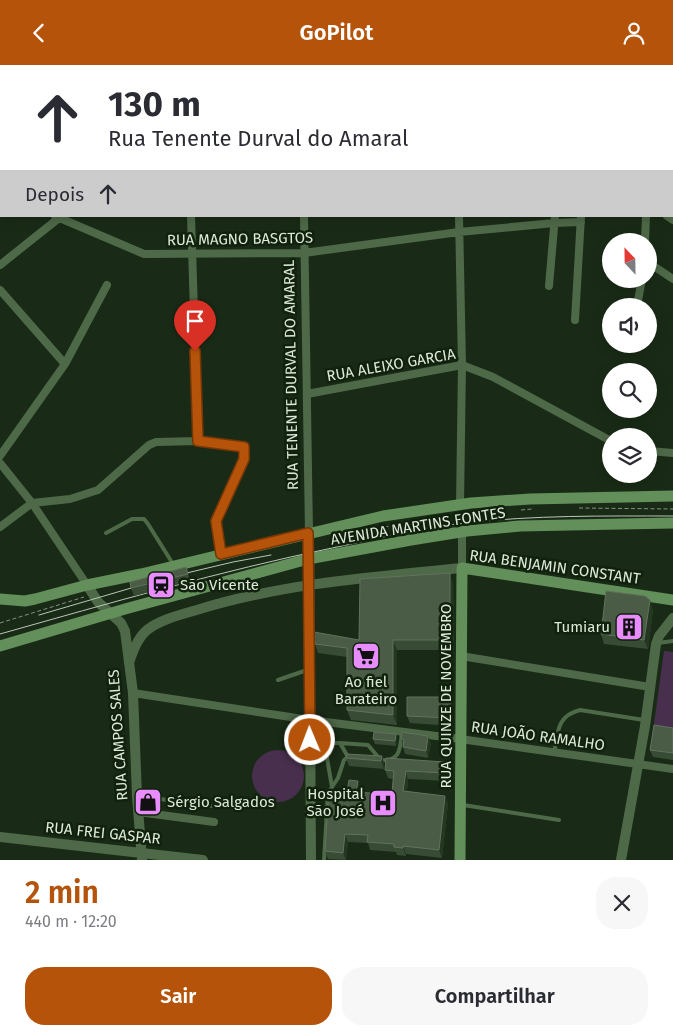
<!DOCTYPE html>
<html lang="pt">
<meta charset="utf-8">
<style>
body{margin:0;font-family:"Fira Sans",sans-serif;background:#f7f7f7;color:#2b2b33;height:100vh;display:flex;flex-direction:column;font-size:19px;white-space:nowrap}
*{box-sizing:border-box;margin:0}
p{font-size:16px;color:#7c7c81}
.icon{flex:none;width:28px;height:28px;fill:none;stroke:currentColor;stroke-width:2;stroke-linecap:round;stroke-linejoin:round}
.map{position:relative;height:795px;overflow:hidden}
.side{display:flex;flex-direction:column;background:#fff;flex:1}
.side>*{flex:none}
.guide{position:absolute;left:0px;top:0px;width:674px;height:152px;box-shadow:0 2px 12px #0003;background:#fff;color:#2b2b33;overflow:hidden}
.needle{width:32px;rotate:338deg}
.buttons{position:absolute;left:602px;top:168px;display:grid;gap:10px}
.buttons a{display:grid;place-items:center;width:55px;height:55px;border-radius:50%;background:#fff;box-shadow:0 2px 12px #0003;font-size:25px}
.pin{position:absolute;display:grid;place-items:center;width:42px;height:42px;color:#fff;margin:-51px -21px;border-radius:50% 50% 50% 0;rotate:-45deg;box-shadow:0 0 5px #0007}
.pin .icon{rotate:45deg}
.me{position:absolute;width:55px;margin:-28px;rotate:359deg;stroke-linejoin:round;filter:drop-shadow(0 0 4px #0008)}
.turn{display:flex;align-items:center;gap:18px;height:105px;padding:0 25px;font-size:22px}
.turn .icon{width:65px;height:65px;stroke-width:2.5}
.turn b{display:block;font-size:35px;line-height:42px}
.then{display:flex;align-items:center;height:48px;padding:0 25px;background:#0003;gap:10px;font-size:19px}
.round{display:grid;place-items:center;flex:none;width:52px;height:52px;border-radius:20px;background:#f7f7f7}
.headline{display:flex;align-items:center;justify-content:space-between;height:85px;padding:0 25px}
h1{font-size:30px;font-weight:600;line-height:38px;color:#b45309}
.primary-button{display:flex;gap:10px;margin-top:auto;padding:10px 25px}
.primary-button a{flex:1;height:58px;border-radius:20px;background:#b45309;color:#fff;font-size:20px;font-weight:600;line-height:58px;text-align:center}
.primary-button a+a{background:#f7f7f7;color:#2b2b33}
header{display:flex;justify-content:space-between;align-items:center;height:65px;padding:0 25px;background:#b45309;color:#fff;font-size:22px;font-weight:600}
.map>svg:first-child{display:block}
.green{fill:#482f4e}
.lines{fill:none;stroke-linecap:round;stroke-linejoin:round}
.path{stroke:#849281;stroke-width:1;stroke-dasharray:4 2.5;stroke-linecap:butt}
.service{stroke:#4e6948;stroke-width:4}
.minor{stroke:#4e6948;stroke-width:8}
.tertiary{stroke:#4e6948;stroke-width:10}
.secondary{stroke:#638f5a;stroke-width:11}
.tram{stroke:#b9c5b6;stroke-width:1}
.wall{fill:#384b34}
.shaded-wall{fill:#243721}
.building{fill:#4a5c46;stroke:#61725d}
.route-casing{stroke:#753606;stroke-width:12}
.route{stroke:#b45309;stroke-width:9}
.labels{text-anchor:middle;stroke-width:5;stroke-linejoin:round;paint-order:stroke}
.street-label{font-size:15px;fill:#dde8da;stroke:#10210c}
.poi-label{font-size:15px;fill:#dde8da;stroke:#10210c;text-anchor:start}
</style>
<header><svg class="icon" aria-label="back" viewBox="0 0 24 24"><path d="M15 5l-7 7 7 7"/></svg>GoPilot<svg class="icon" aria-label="person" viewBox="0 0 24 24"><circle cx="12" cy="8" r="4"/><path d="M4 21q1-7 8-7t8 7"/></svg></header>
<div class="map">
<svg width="673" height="795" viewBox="0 0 673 795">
<rect width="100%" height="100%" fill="#192b16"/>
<path class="green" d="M664,586L673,587V670L653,666Z
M252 711a26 26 0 1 1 52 0a26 26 0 1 1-52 0Z"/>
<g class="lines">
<path class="path" d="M579,443L673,444
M521,445L532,444
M466,449L490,447
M378,463L423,456
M0,558L84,532"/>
<path class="service" d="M106,468L132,454H144L148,459L173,499
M658,578L673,576
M278,615L310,604
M340,678L368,680L379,693
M554,688C558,668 556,651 580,645L644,655
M380,695C401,697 400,683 402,667
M332,722L327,693V681L330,678H340L348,692
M138,731L212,741
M463,740L559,755
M324,795L328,728L338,713L344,695L348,692"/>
<path class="minor" d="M77,0L78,1
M303,0V1
M445,0L447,1
M521,0V1
M641,0L642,1
M135,1L136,0
M462,1V0
M672,61L673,64
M0,75L1,74
M0,121L1,122
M0,145L1,144
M55,151L144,189L304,188L459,167L554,158L581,157
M191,151L198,376
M304,151L309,468
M459,151L462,300L460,440
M667,151L673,155
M645,176L646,151
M649,198L673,214
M0,200L59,153
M549,221L555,151
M0,225L65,299
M637,241L642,214
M575,255L581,151
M627,280L628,279
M307,329L462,300L493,312L611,376
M649,386L673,388
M0,391L65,299L107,220
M0,398L32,438L87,520
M0,462L32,438L70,434L98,425L149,380L156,377L198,376L239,381L244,382V394L216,456L221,489
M462,503V467
M461,591L650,622
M133,628L310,655L460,674L673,704
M138,747L214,757"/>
<path class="tertiary" d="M309,468L311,795
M87,520L98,537L121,558L125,566L133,628L137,731L142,795
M129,598C133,586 137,574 147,565C161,554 183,549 200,544C286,518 373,512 462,503
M0,772L203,795
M621,795L645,661L656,579L659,571L673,553"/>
<path class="secondary" d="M0,534L25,536L35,534L87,520L141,509L383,451L471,438L530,434L673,431
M0,581L125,544L308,494L411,475L467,466L520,461L673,458
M460,795L462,503L673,535"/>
<path class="tram" d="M174,511L233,497L271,490
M39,550L145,519
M0,569C110,538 221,506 332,483C377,474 421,462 466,458C535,450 604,451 673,451"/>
</g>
<path class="wall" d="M186,502L190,516L134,531L131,523Z
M453,518L454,585H397V660L351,655L347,645V592L318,588L315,579L359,575Z
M653,545L648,584L604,579L601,569Z
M450,632L452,639L453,661L410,658L407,651Z
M673,663V695L653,692L650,685Z
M396,669L397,674L396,681L375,679L373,674Z
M401,674L431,678L428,693L405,689Z
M382,691L384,699V704L349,701L346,693Z
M385,705L448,706V716L408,714L407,726L445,731L448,739L442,793L406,789V791L397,790L396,787L370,785L368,778L348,777L346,795L328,794L325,786L347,726L361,724L360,728L373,736L391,738L393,714L388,713Z"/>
<path class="shaded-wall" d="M450,508L453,518L454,585L450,575Z
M650,535L653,545L648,584L644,575Z
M393,575L397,585V660L393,650Z
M450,632L452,639L453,661L450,653Z
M396,669L397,674L396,681L395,676Z
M428,671L431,678L428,693L426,686Z
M382,691L384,699V704L381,696Z
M445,697L448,706V716L445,708Z
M406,706L408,714L406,734L403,726Z
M358,716L361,724L359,735L356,727Z
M370,728L373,736H369Z
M445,731L448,739L442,793L439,785Z
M345,769L348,777L346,795L343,788Z
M403,781L406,789V791L403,783Z"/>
<path class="building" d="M186,502L188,509L131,523L130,517Z
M450,508V575H393V650L347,645V583L315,579L314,567L359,575L360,514Z
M606,526L645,531L650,535L644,575L601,569Z
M407,632H450V653L407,651Z
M654,660L673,663V688L650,685Z
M374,667L396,669L395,676L373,674Z
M402,667L428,671L426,686L403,682L404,675L401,674Z
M347,689L382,691L381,696L346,693Z
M386,693L445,697V708L406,706L403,726L445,731L439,785L403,781V783L394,782V779L367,777L368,770L345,769L343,788L325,786L329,725L347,726L349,715L358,716L356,727L370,728L369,736L391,738L394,706L385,705Z"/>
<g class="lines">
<g class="route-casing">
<path id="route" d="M195,286L198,376L244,382V394L216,456L221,489L308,468L310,675"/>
</g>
<use href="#route" class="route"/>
</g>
<defs>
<g id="station-square" transform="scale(1.4375)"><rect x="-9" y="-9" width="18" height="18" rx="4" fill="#e98dfe" stroke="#10210c"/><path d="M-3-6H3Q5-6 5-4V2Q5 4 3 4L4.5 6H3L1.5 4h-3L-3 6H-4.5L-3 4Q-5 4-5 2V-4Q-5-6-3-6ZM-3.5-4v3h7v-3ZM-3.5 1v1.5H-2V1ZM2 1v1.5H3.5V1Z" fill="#111"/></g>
<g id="building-square" transform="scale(1.4375)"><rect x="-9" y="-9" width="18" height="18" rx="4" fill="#e98dfe" stroke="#10210c"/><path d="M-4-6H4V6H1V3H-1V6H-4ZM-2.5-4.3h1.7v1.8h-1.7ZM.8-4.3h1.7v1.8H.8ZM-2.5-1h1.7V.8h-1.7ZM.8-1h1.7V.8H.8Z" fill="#111"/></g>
<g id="supermarket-square" transform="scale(1.4375)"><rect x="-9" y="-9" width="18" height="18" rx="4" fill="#e98dfe" stroke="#10210c"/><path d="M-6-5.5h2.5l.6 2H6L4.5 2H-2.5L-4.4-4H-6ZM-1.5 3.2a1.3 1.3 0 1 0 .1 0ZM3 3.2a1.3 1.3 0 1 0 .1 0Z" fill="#111"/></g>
<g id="shop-square" transform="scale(1.4375)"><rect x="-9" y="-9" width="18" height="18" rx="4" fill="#e98dfe" stroke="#10210c"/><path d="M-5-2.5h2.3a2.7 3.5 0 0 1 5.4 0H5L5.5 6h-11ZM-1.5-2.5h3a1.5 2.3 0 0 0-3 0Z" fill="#111"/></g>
<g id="hospital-square" transform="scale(1.4375)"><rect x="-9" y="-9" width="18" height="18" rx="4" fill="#e98dfe" stroke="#10210c"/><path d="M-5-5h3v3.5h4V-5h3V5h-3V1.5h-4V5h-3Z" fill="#111"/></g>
</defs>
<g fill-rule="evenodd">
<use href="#station-square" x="161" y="520"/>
<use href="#building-square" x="629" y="562"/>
<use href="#supermarket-square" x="366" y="591"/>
<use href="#shop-square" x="148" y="737"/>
<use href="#hospital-square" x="383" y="738"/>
</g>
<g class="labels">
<g class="street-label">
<text transform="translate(240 174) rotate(-1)" y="5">RUA MAGNO BASGTOS</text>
<text transform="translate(391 300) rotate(-10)" y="5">RUA ALEIXO GARCIA</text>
<text transform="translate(291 310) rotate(-91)" y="5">RUA TENENTE DURVAL DO AMARAL</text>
<text transform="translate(418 461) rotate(-9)" y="5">AVENIDA MARTINS FONTES</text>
<text transform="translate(555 502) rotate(8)" y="5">RUA BENJAMIN CONSTANT</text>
<text transform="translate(446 631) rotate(-90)" y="5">RUA QUINZE DE NOVEMBRO</text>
<text transform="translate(118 670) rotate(-94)" y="5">RUA CAMPOS SALES</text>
<text transform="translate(538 671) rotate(8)" y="5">RUA JOÃO RAMALHO</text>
<text transform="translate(103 768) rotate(6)" y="5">RUA FREI GASPAR</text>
</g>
<g class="poi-label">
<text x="180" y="525">São Vicente</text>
<text x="610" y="567" text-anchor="end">Tumiaru</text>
<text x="366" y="622" text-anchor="middle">Ao fiel<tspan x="366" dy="17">Barateiro</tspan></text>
<text x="364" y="734" text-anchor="end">Hospital<tspan x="364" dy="17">São José</tspan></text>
<text x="167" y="742">Sérgio Salgados</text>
</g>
</g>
</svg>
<div class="buttons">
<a><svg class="needle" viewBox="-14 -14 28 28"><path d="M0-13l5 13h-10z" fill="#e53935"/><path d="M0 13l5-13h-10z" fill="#7c7c81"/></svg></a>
<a><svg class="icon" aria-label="sound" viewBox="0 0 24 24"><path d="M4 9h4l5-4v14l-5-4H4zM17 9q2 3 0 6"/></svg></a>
<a><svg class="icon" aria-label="search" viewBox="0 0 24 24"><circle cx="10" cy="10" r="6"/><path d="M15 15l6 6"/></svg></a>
<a><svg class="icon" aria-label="layers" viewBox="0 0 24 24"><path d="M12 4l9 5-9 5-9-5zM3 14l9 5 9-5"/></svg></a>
</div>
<div class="pin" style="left:195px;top:286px;background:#d93025"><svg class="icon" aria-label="arrive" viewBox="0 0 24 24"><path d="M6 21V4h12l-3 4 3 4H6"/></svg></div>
<svg class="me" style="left:310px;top:675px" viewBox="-20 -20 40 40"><circle r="17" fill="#b45309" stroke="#fff" stroke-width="3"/><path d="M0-11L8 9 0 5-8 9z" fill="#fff"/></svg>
<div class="guide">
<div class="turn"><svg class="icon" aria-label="ahead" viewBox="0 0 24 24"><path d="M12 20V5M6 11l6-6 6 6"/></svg><div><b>130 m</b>Rua Tenente Durval do Amaral</div></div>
<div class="then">Depois<svg class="icon" aria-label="ahead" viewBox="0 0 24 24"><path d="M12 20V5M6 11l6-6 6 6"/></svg></div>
</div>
</div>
<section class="side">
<div class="headline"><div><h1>2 min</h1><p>440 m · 12:20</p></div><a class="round"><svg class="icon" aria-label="close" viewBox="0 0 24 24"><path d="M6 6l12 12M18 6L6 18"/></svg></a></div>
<div class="primary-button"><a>Sair</a><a>Compartilhar</a></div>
</section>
